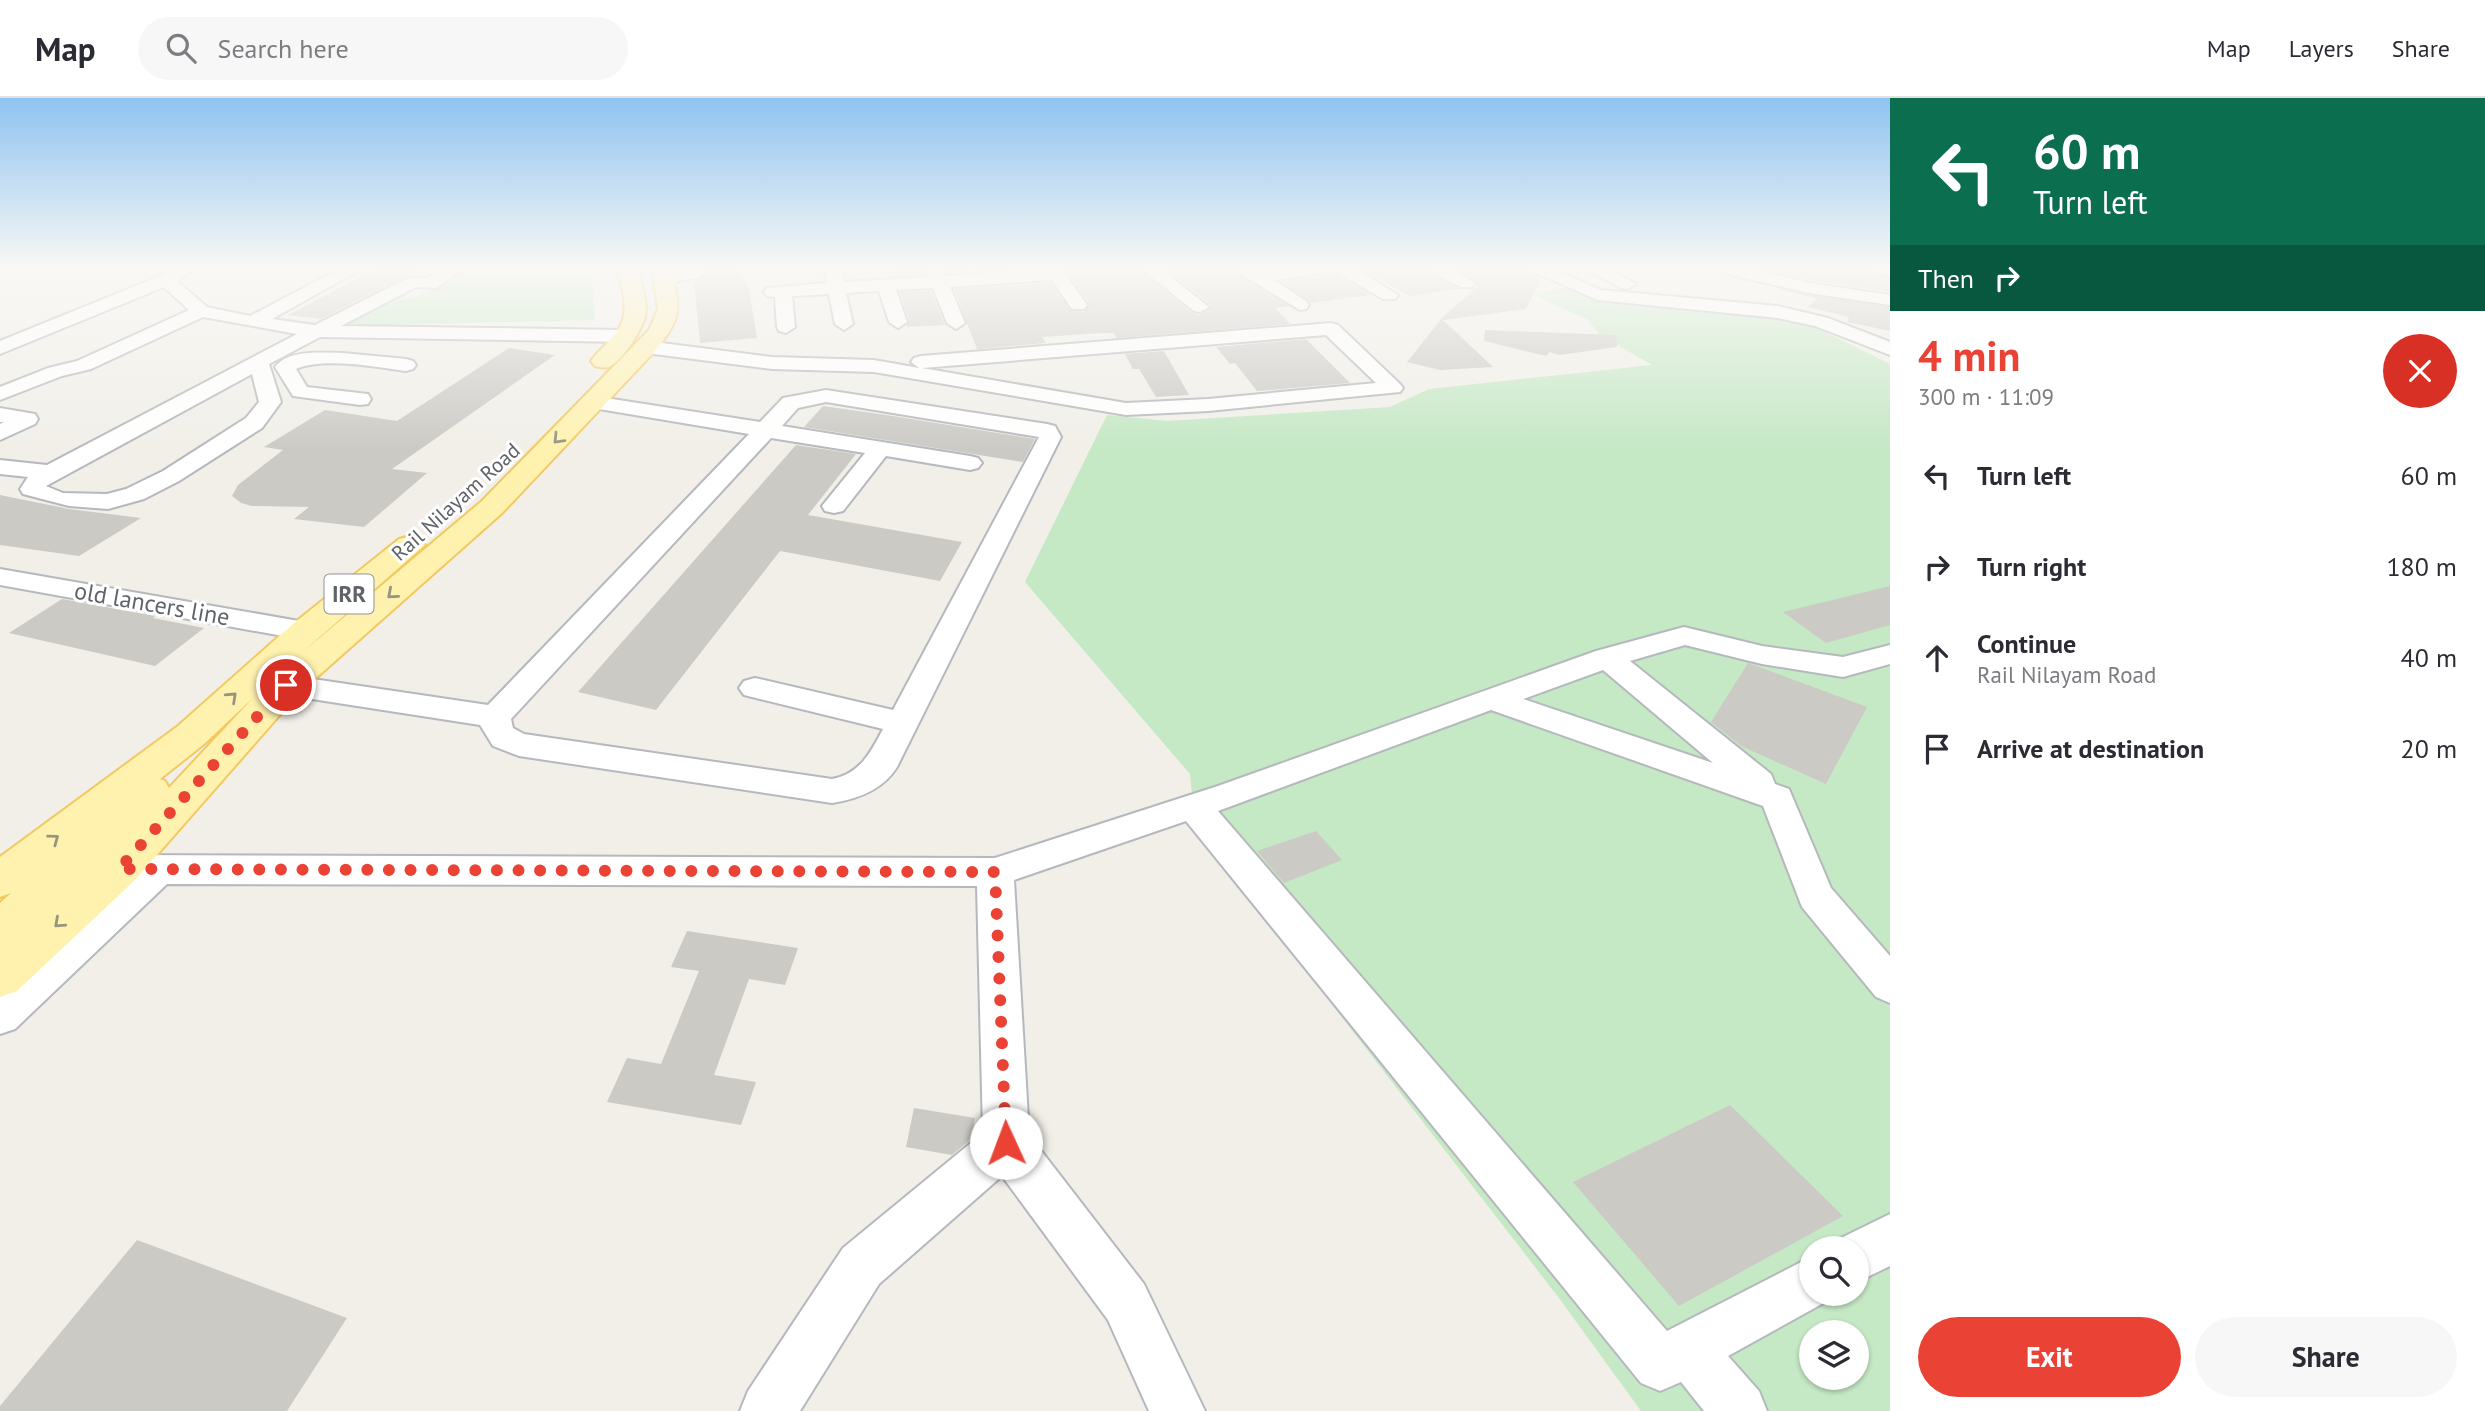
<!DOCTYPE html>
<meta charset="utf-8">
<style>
body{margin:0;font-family:"PT Sans",sans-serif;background:#f7f7f7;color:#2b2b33;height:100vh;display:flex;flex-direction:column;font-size:26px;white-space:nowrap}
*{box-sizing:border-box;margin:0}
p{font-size:23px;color:#7c7c81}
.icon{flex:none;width:38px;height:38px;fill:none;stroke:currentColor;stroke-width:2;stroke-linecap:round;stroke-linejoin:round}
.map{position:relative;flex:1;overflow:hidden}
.drawer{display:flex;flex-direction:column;background:#fff;width:595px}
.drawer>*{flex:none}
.banner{background:#0b6e4f;color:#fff;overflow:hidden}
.buttons{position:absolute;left:1799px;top:1138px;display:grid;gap:14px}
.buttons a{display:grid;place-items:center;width:70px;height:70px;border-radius:50%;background:#fff;box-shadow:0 2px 5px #0004;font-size:35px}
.pin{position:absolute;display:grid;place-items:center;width:60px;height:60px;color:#fff;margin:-30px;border:4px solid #fff;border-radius:50%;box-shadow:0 2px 7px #0007}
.me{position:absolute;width:77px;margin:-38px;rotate:358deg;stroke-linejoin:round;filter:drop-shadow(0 0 5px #0008)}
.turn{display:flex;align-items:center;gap:24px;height:147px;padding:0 28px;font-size:32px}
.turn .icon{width:91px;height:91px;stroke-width:2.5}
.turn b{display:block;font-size:49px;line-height:60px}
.then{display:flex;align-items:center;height:66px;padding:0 28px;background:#0003;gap:14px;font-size:26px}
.round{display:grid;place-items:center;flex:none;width:74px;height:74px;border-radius:37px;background:#f7f7f7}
.summary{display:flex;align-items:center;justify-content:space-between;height:119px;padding:0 28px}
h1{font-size:42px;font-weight:600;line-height:52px;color:#ea4335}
.action{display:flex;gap:14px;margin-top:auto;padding:14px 28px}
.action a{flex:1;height:80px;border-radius:42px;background:#ea4335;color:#fff;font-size:28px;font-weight:600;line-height:80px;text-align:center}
.action a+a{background:#f7f7f7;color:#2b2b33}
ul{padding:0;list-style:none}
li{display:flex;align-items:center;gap:21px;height:91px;padding:0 28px}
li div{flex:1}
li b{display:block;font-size:26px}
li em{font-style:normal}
header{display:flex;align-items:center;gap:42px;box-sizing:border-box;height:98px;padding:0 35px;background:#fff;border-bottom:2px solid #e1e1e2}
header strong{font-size:33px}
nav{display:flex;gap:38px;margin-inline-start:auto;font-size:24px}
.search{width:490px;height:63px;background:#f7f7f7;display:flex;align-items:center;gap:18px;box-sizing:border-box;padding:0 24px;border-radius:38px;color:#7c7c81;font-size:26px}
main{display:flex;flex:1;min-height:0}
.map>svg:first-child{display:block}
.green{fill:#c5e8c5;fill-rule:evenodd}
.building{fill:#cccac5}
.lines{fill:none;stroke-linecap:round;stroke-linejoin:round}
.minor-casing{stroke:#b5b8bc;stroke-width:4}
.major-casing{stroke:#f2c960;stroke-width:4}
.minor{fill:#fff;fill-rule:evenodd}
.major{fill:#fff2af;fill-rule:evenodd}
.oneway{stroke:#979581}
.route{stroke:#ea4335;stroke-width:12;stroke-dasharray:0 21.6}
.labels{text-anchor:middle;stroke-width:6;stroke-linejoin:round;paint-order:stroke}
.far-street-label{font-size:21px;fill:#5f6368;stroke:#fff}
.shield{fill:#fff;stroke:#8f9295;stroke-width:2}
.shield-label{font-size:23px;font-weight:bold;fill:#5f6368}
.street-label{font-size:24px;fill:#5f6368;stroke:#fff}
</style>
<header>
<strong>Map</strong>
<div class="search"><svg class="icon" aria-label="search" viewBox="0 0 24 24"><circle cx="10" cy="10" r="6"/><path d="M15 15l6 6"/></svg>Search here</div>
<nav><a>Map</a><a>Layers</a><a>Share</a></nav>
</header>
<main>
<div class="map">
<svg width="1890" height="1313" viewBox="0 0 1890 1313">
<rect width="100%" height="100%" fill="#f1efe8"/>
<path class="green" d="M470,169H591L595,222L343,228L377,203L415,200Z
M1565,190L1600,201L1793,218L1890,266V1313H1641L1559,1200L1201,737L1193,707L1190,676L1025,484L1107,317L1167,323L1390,309L1429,291L1652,267L1599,236L1588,222L1532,196ZM1811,1150H1857V1195H1811ZM1811,1234H1857V1279H1811Z"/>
<path class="building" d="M379,169H425L321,221L288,217Z
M702,169H738L749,191L757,240L700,245L694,183L705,177Z
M889,169H924L926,177L891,179Z
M946,169H1022L948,175Z
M1063,169H1136L1192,215L1200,217L1210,211L1211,207L1163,169H1243L1238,174L1243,180L1289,208L1275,210L1290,226L1116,240L1114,235H1102L1042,239L1046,245L977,251L954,191L1051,185L1070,212L1084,214L1089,205Z
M1358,169H1422L1458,191L1409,198Z
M1453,169H1521L1541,180L1526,211L1443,222L1493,269L1440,272L1407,264L1442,220L1478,188L1476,183Z
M1757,169H1867L1870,176L1890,180V194L1810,182Z
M1334,176L1371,197L1311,205L1281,184Z
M1775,190L1890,209V233L1847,224L1849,219L1808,209L1817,201Z
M931,193L945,227L906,229L909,223L900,194Z
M1485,232L1616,237L1617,249L1559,257L1550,254L1546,258L1484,243Z
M1306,241L1350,285L1257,293L1235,265L1230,266L1216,249Z
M509,250L555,257L392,371L427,375L364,429L294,421L309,409L252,408L241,405L232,398L238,387L283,352L264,349L325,312L397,323Z
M1164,253L1189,297L1156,299L1139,271H1133L1125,256Z
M823,308L893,318L1035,341L1023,364L804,329Z
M796,347L856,356L808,417L962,444L940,483L780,453L656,612L578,594Z
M0,397L69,411L141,420L79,458L0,447Z
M1890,488V527L1826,545L1783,514Z
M62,501L155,518L153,520L204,530L155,568L9,535Z
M1748,565L1867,609L1826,686L1741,648L1711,624Z
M1316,733L1342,762L1284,785L1257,753Z
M687,833L798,850L785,887L749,881L714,977L756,984L741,1027L607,1004L627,960L661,966L699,873L671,869Z
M1730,1007L1843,1118L1679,1208L1573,1084Z
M914,1010L975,1020L971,1041L952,1057L906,1049Z
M137,1142L347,1220L287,1313H0V1308Z"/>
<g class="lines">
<g class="minor-casing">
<path id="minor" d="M174,169H190L189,175L177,183L207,209L250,218L343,169H365L272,221L315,227L408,180H427L445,169H465L436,190L416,189L341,228L626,232L636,238L626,244L320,239L269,266L281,304L262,330L179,383L144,401L108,411L69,408L23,396L20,391L28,379L0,376V362L47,367L297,236L203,219L91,271L62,278L0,302V289L48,270L77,263L189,212L164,189L0,256V243L160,178ZM252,276L259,304L246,320L163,373L126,391L107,396L63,395L46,388Z
M655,169H698L703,175L700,179L664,186L655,181L663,176L656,175Z
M824,169H841L844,184L929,179L926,169H943L946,178L1060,169L1087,207L1084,211H1072L1052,182L950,189L965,225L956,231L947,225L933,190L896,192L907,224L898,230L889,224L879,193L846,195L853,226L844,232L835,226L829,196L792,198L795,229L786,235L779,233L777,229L775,199L767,198L764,194L767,190L827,185Z
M1139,169H1158L1209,209L1200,214L1194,213Z
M1248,169L1261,173L1291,169H1352L1398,197L1395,201H1383L1335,173L1274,182L1306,203L1309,207L1306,211L1300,212L1244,178L1241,174Z
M1425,169H1447L1475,185L1472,189H1460Z
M1523,169H1547L1601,192L1778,208L1828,220L1890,244V257L1815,228L1778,220L1598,202Z
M1583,169H1605L1636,186L1627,191L1621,190Z
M1726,169H1744L1809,185L1890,197V207L1809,195L1727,176Z
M1869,169H1890V178L1871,173Z
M1331,225L1338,227L1400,286L1403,290L1400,294L1208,313L1126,317L874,274L772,271L646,255L636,249L646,243L772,259L874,262L919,270L911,264L914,260L921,258ZM1326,237L1376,285L1208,301L1126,305L922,270Z
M343,255L406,261L413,263L416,267L413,271L406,273C377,269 323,259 296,271L307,289L368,296L371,301L368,306L360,307L293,298L275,269C289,251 322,255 343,255Z
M826,292L1047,326L1055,328L1061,339L897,669C883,692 857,701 832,705L519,658L493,648L480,627L286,597L275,594L271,587L275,580L286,577L488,607L749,336L593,310L585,309L582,304L585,299L593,298L760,324L783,300ZM826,304L1039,339L893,612L755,580L744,583L739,590L744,597L883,631C871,654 860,676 832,681L524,636L513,630L511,621L771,340L865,355L822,408L825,413L834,415L843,413L886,358L970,372L978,370L982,365L978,360L970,358L782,328L798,310Z
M0,310L35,316L38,321L35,326L0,342V326L4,324H0Z
M0,471L305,524L315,527L320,533L315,539L305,542L0,487Z
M1684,529L1762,548L1843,559L1890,547V566L1843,579L1762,566L1685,547L1630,563L1771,676L1775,686L1789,691L1831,790L1890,858V905L1876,899L1802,809L1763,708L1491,612L1218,713L1667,1233L1811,1159V1195H1832L1829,1202L1728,1258L1759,1293L1767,1313H1704L1681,1284L1660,1293L1641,1285L1186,723L1014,782L1029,1037L1144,1186L1205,1313H1149L1108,1222L1002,1078L879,1186L800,1313H740L748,1293L843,1150L983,1035L977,788L167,786L15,931L0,936V892L118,785L106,781L100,771L106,761L119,757L995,760L1218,688L1596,553ZM1603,572L1713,665L1523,601Z
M1890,1116V1168L1857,1184V1150H1836L1839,1141Z"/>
</g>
<g class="major-casing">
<path id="major" d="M617,169H637C640,183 646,198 646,213C645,228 624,260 611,268C606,271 600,269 595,268L591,263C599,252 609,244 617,234C631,215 622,190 617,169Z
M652,169H672C679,213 684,218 654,254L502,415L299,595L134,783L17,893L0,899V805L11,795L0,799V759L178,628L293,526L399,441L410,438L421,441L425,447L298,558L482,403L649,232L658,211ZM254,599L169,690L165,683L160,681L204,646Z"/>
</g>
<use href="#minor" class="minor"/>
<use href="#major" class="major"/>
</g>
<defs><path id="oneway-chevron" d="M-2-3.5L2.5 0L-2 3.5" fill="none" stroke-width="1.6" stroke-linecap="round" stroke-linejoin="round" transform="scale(1.75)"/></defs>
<g class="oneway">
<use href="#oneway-chevron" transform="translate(558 341) rotate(134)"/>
<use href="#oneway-chevron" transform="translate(392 496) rotate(139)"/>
<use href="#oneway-chevron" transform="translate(232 599) rotate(-43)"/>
<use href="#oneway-chevron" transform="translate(54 741) rotate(-37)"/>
<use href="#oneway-chevron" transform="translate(59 825) rotate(138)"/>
</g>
<linearGradient id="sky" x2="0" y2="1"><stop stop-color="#8fc3f1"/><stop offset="0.48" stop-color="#f9f8f5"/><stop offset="1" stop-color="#f9f8f5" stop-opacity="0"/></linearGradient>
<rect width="1890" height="353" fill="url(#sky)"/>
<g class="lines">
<path class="route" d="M286,587L119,771L995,774L1006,1045"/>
</g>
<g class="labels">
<g class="far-street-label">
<text transform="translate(456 404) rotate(-42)" y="7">Rail Nilayam Road</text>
</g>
<rect class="shield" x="324.5" y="476.5" width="49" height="39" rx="5"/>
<g class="shield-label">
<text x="349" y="504">IRR</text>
</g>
<g class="street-label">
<text transform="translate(152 506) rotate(10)" y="8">old lancers line</text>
</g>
</g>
</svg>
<div class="buttons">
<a><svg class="icon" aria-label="search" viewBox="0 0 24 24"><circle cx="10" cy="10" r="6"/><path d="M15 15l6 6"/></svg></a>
<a><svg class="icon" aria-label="layers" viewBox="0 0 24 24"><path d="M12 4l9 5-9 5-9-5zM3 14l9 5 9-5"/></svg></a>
</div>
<div class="pin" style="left:286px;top:587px;background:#d93025"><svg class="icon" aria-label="arrive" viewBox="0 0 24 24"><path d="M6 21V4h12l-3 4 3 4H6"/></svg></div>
<svg class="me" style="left:1006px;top:1045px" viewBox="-20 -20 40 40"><circle r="19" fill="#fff"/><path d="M0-13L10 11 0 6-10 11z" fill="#ea4335"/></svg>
</div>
<section class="drawer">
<div class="banner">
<div class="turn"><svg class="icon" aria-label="left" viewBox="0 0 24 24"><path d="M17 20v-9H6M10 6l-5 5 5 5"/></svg><div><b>60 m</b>Turn left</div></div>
<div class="then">Then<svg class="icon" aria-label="right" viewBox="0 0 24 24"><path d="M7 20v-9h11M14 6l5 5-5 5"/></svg></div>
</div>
<div class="summary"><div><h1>4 min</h1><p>300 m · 11:09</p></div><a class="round" style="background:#d93025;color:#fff"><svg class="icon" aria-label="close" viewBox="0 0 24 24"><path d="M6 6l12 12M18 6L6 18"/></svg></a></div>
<ul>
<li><svg class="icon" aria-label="left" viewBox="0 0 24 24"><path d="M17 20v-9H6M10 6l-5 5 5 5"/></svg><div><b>Turn left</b></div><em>60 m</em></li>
<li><svg class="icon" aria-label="right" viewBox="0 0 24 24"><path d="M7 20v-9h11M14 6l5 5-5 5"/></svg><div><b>Turn right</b></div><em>180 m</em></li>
<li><svg class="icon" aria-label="ahead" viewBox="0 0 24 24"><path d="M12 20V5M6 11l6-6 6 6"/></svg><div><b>Continue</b><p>Rail Nilayam Road</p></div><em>40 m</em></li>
<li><svg class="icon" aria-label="arrive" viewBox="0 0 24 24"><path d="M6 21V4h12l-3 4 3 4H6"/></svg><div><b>Arrive at destination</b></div><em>20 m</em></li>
</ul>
<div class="action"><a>Exit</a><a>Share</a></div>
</section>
</main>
